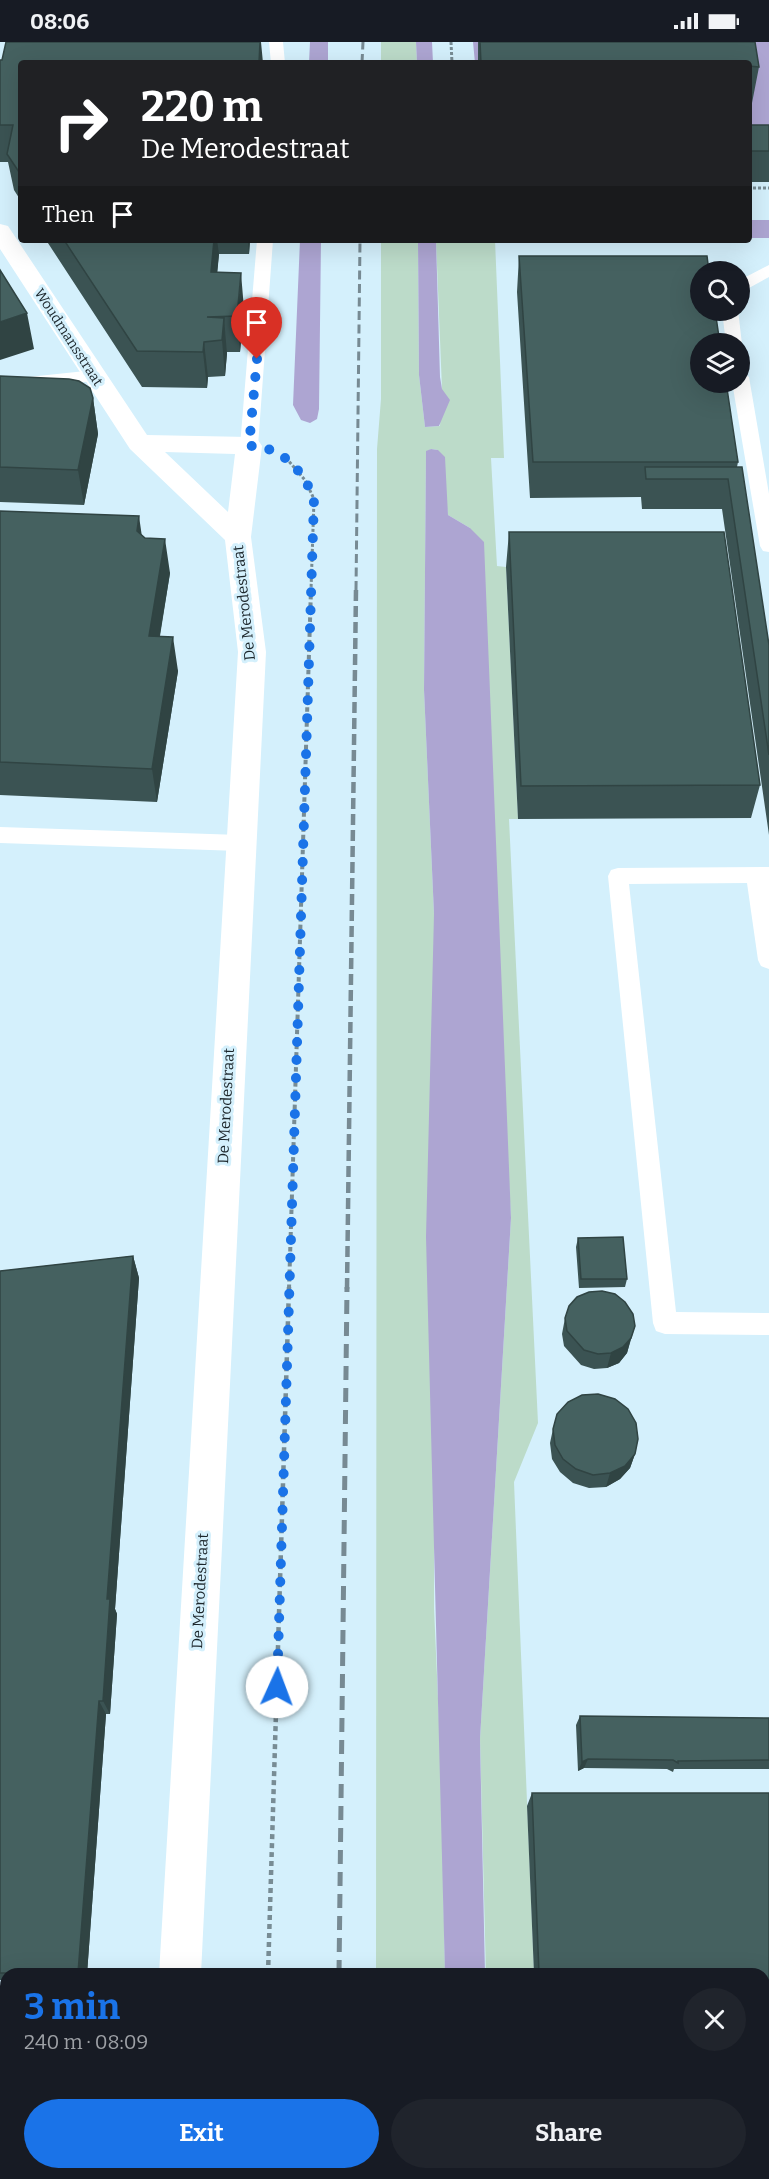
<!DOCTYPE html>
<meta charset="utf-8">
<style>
body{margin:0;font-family:Bitter,serif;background:#20242c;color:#f1f3f6;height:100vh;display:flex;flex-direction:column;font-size:22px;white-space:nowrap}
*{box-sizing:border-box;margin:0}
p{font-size:20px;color:#9ea1a6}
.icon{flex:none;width:33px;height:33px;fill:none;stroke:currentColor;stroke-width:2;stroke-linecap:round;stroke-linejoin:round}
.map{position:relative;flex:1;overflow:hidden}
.panel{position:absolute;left:0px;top:1926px;width:770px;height:212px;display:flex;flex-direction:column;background:#171b24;border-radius:18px 18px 0 0;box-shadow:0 6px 24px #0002}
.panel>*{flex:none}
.top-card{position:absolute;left:18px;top:18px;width:734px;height:183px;border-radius:6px;box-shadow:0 6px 24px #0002;background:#202124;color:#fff;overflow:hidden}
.controls{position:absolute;left:690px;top:219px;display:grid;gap:12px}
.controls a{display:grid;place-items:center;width:60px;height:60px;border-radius:50%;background:#171b24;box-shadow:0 6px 24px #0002;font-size:30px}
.pin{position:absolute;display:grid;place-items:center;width:51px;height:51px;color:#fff;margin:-62px -26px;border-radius:50% 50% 50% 0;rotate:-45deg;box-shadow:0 0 6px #0007}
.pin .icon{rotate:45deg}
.me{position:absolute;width:66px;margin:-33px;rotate:2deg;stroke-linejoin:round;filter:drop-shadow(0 0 4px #0008)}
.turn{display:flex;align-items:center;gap:21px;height:126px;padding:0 24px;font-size:27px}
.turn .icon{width:78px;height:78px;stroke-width:2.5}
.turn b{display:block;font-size:42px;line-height:51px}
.then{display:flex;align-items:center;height:57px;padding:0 24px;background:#0003;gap:12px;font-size:22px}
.round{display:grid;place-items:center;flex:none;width:63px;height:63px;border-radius:32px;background:#20242c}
.summary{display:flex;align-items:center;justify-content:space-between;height:102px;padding:0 24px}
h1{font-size:36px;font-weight:700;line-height:45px;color:#1a73e8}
.action{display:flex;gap:12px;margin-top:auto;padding:12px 24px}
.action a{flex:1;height:69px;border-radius:36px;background:#1a73e8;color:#fff;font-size:24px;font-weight:700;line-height:69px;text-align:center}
.action a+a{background:#20242c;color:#f1f3f6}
.status{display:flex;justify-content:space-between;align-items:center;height:42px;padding:0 30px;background:#171b24;direction:ltr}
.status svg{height:16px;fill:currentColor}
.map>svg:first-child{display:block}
.green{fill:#bcdbc9}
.water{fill:#ada5d2}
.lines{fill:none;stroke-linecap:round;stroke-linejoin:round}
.path-far2{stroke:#788c94;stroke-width:3;stroke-dasharray:3 2;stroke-linecap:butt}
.path-far1{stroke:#788c94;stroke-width:4;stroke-dasharray:4.5 3;stroke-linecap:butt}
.path{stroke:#788c94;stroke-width:4.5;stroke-dasharray:5 4;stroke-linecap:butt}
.service{fill:#fff;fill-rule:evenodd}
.minor{fill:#fff;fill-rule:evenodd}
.rail-far2{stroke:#778a93;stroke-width:3;stroke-dasharray:9 4.5;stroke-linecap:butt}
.rail-far1{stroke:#778a93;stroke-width:4.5;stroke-dasharray:11 5;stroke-linecap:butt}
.rail{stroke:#778a93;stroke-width:5;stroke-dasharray:14 8;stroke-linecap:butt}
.wall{fill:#3b5353}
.shaded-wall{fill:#304443}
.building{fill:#456160;stroke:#304443;stroke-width:1.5}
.route{stroke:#1a73e8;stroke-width:10;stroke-dasharray:0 18}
.labels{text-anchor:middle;stroke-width:6;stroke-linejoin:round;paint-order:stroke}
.far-street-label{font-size:14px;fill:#1c262b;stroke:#d4f0fc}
.street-label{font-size:15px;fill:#1c262b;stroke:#d4f0fc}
</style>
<div class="status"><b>08:06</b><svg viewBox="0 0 49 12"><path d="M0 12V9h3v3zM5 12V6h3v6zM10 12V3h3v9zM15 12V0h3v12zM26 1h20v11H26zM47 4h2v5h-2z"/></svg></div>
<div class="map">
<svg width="769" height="2137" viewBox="0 0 769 2137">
<rect width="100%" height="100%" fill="#d4f0fc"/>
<path class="green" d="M381,0H416L417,21H381Z
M381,198H418L419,333L425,385L440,384L442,347L436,198H495L504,416H491L497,524L506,525L518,777H509L538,1381L514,1440L534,1932H486L480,1697L511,1176L470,486L448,473L438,408L431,407L426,410L424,648L434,872V1566L441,1725L445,1932H376L377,407L381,357Z
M376,2132H450V2137H376Z"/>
<path class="water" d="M310,0H328V21H309Z
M416,0H432L433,21H417Z
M473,0H769V113H749L748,21H475Z
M749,178H769V196H749Z
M300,198H321L319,367L317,377L310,381L301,378L293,363Z
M418,198H436L440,335L442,347L450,358L439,384L425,385L419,333Z
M431,407L438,408L445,415L448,473L470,486L484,500L511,1176L480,1697L485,1932H445L426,1195L434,872L424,648L426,409Z"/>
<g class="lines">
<path class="path-far2" d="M451,0L452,21
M748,146H769
M286,416L305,438L314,457L311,548"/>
<path class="path-far1" d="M289,1247L311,547"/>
<path class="path" d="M268,1932L289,1245
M262,2132V2137"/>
<path class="service" d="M269,0H283L285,21H271Z
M257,198H273L258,404L249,410L240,404Z
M769,223V235L749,246L746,252L740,253V238Z
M722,268H738L742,302L740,306V302H726Z
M95,328L104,334L101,338L0,350V338Z
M740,329L749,335L769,452V510L763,509L760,504L732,340H740Z
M0,785L240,793L247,795L250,801L247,807L240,809L0,801Z
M769,825V927L761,924L758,918L747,841L629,842L676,1270L769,1271V1293L665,1292L656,1289L653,1281L608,834L611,828L618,826Z
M0,1988H6V2018H0Z"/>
<path class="minor" d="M0,182L8,184L147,393L249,395L258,398L262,404L251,495L266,610L201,1932H159L238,610L225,498L130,407L0,207ZM165,410L235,412L228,470Z
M147,2132H191L190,2137H146Z"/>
<path class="rail-far2" d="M362,21L363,0
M356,548L360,198"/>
<path class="rail-far1" d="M347,1247L356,547"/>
<path class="rail" d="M339,1932L347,1245
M337,2132V2137"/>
</g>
<path class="wall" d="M478,0H755L759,25L752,61H748V21H478Z
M0,18L21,21V159L14,148L8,120H0Z
M748,83H769V140H748Z
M46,198H250L249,212H219L217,230L244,267L240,310H227L225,334L208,335L207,346L142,345Z
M519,214L738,420L737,425L769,603V793L722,467H642L641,455L530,456L517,250Z
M0,334L93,356L98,392L84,463L0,460Z
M0,469L142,493L170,531L160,594L178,629L157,760L0,753Z
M509,490L760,743L751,776L518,777L506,525Z
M578,1196L627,1237L625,1245L579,1246L576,1205Z
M133,1214L139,1236L115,1567L117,1572L110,1672H106L87,1932H6V1938H0V1229Z
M565,1276L635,1284L627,1311L619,1321L607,1326L594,1327L581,1323L564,1304L562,1292Z
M553,1387L635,1412L630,1426L620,1437L606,1445L589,1446L573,1441L560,1430L552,1417L550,1401Z
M580,1674L769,1676V1727H674L673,1730L667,1727L584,1726L578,1729L576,1683Z
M532,1751H769V2137H542V2132H764V1932H534L527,1764Z"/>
<path class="shaded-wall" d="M260,0H261L263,21H259Z
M214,198H217L219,212L214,267L211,230Z
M248,198H250L249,212Z
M241,231L244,267L240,310L237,274Z
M27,271L34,307L0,318V280Z
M224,276L227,312L225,334L222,298Z
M204,300L208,335L207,346L203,310Z
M93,356L98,392L84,463L78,428Z
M139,474L144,509L137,489Z
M165,497L170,531L154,628L149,594Z
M173,595L178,629L157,760L152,727Z
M133,1214L139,1236L115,1567L117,1572L110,1672L103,1659L107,1557Z
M631,1296L627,1311L619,1321L607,1326L611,1311Z
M635,1412L630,1426L620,1437L606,1445L610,1431Z
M99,1659L106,1672L87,1932H79L78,1931Z
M588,1717L584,1726L578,1729L582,1720Z
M76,2132H85V2137H76Z"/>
<path class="building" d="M6,0H260L259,21H21V133L7,112L13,83H0V18H2Z
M480,0H755L759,25L748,24V21H481Z
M748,83H769V109H748Z
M64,198H214L211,230L241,231L237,274L207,275L224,276L222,298L204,300L203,310L137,309Z
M519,214H707L709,230H700V268H715L720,302H700V340H726L738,420H533Z
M0,228L27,271L0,280Z
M0,334L69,337L79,339L90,346L93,356L78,428L0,425Z
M645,425H742L769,603V713L728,437H646Z
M0,469L139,474L137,489L145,496L165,497L149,594L173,595L152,727L0,720Z
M509,490H724L760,743L521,744Z
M623,1195L627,1237H581L578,1196Z
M133,1214L107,1557H110L103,1659H99L78,1931H0V1229Z
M602,1249L615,1252L625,1260L633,1272L635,1284L631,1296L623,1305L611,1311L598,1312L584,1308L567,1289L565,1276L569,1264L577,1255L589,1250Z
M598,1352L615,1357L628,1367L636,1381L638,1397L635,1412L625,1424L610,1431L593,1433L576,1427L563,1417L555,1403L553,1387L557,1372L568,1360L582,1353Z
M580,1674L769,1676V1718L678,1719V1721L673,1718L588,1717L582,1720Z
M532,1751H769V2137H548L547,2132H764V1932H539Z
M0,2061H6V2132H76V2137H0Z"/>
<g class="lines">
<path class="route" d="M257,317L249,404C281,404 303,428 314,457L277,1645"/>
</g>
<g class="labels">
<g class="far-street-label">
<text transform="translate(69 295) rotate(57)" y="5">Woudmansstraat</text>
</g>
<g class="street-label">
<text transform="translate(244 561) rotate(-96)" y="5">De Merodestraat</text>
<text transform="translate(226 1064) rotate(-87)" y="5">De Merodestraat</text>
<text transform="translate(200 1549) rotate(-87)" y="5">De Merodestraat</text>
</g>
</g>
</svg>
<div class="controls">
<a><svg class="icon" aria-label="search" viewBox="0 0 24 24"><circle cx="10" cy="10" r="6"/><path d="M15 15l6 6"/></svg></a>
<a><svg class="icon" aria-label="layers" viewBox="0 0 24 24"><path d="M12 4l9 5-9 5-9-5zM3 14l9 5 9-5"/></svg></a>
</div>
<div class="pin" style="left:257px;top:317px;background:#d93025"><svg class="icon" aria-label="arrive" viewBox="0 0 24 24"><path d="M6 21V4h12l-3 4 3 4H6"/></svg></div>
<svg class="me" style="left:277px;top:1645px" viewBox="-20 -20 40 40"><circle r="19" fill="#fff"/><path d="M0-13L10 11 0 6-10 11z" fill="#1a73e8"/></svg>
<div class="top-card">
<div class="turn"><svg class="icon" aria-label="right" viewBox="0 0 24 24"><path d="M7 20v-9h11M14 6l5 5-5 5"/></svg><div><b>220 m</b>De Merodestraat</div></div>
<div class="then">Then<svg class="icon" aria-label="arrive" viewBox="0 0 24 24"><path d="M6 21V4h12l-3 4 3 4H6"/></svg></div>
</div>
<section class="panel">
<div class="summary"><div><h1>3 min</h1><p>240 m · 08:09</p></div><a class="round"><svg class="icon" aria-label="close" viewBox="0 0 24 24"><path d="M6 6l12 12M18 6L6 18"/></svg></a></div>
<div class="action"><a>Exit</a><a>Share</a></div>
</section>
</div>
